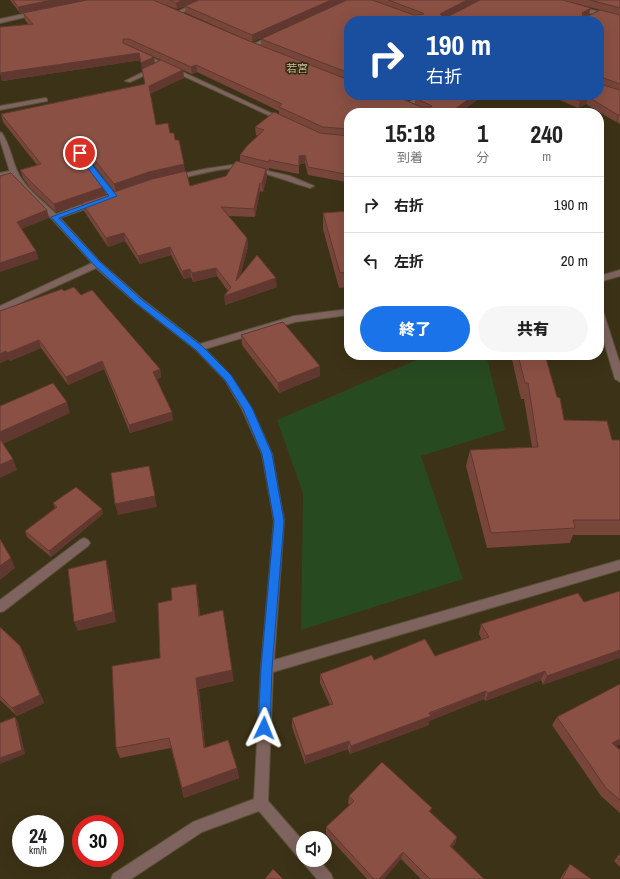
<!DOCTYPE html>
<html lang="ja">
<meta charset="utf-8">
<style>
body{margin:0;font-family:"Archivo Narrow","Noto Sans JP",sans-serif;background:#f6f6f6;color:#222;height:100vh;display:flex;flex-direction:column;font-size:15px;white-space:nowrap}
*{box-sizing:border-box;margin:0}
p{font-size:13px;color:#767676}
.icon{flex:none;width:22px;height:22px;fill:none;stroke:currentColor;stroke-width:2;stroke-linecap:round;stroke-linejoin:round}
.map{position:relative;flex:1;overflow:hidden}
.details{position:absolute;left:344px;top:108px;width:260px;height:252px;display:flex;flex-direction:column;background:#fff;border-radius:16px;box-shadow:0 4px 16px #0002}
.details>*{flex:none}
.banner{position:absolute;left:344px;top:16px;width:260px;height:84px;border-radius:16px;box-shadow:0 4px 16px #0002;background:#1a4fa0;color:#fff;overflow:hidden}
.controls{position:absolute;left:296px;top:831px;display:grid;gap:8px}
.controls a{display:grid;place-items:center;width:36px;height:36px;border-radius:50%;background:#fff;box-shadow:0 4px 16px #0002;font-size:20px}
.speed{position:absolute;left:12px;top:815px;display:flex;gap:8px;font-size:20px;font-weight:700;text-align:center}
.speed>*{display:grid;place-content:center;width:52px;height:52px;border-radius:50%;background:#fff;box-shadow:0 4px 16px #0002;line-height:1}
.speed small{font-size:10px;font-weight:400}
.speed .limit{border:6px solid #d22;background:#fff;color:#111}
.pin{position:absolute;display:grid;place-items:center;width:34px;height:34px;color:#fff;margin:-17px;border:2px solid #fff;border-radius:50%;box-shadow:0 1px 4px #0007}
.me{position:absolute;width:44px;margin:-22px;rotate:2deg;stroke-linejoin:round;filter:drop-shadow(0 0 3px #0008)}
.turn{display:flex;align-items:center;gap:14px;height:84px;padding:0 16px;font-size:18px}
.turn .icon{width:52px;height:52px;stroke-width:2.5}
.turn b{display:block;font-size:28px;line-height:34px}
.eta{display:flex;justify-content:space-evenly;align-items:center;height:68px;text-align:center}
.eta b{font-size:24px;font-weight:800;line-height:28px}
.action{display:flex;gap:8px;margin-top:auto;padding:8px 16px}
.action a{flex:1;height:46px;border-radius:24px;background:#1a73e8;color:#fff;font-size:16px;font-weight:800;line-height:46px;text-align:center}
.action a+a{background:#f6f6f6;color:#222}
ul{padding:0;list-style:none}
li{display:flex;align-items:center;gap:12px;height:56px;padding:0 16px;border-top:1px solid #e0e0e0}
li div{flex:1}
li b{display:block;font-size:15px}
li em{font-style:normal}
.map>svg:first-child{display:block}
.green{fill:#284a21}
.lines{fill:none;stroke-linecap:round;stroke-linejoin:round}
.service-casing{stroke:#5a5137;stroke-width:2}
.minor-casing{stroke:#5a5137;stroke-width:2}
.service{fill:#7e635e;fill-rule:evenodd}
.minor{fill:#7e635e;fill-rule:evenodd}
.wall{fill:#77453a;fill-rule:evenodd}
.shaded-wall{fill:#613830}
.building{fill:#8a5044;stroke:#613830}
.route{fill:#1a73e8;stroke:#114b97}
.labels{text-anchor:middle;stroke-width:3;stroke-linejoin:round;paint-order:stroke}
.far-neighbourhood-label{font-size:11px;fill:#c9bd9f;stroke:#31280d}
</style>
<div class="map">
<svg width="620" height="879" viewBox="0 0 620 879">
<rect width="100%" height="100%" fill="#3c3217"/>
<path class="green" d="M462,355H486L505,430L421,456L463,579L301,630L303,493L277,420L421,358Z"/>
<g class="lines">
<g class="service-casing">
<path id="service" d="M154,67L156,68V70L130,82L125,81Z
M419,95H426L410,107H406V105Z
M45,98L47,99V101L0,110V106Z
M14,170L18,172L17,174L0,177V173Z
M84,538L88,540L90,543L88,546L4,611L0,612V600L80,540Z"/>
</g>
<g class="minor-casing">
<path id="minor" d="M203,0H211L179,14L174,13Z
M577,6L620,17V21L575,9L574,8Z
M37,11L39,12V14L0,23V19Z
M273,35L276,37L275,38L254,47L249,46Z
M140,54H144L286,120L281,121L140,56Z
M0,132L2,133C10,145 12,160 18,173C26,189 44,202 56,214L93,200H99V204L60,218L100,262L142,299L200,344L294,316L349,309V315L295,322L205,349L231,376L252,409L272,454L284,521L274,660L620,560V570L273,672L268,801L303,841V859L298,857L259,811L202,832L131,879H111L113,874L193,822L254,799L261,668L274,521L262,454L242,409L225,380L196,350L136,303L96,268L0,312V306L92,263L52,219L17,184L10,172L0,140Z
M80,151L82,152L116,195V199H110L76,153Z
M238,164L290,176L314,186L310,188C288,182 262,170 239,168C223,167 191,176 175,180L171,178L172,176L205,169Z
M620,270V276L599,282V276Z
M599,308L603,311L620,364V382L615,379L599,325Z
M303,860H319L331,874L333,879H317L305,865Z"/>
</g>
<use href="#service" class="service"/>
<use href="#minor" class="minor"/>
</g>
<path class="wall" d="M10,0H347L252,42L186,13L185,6L191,4L177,9L157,2L249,41L261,46V39L347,0H479L459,10L480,0H620V124L617,122H616L586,104L578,108L548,95H599L349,21V95H417L408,101L415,104V98L459,113H349V178L346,182L308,175L305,163L299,164V174L269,168V170L266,169L267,177L263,192L260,191L255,217L228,216L247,238L248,247L240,275L277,287L225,305L228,291L217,276L193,282L191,277L184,279L171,255L140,264L125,241L108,247L84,211L82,203L56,212L31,189L23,178L20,170L37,165L3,122L1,114L145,84L141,60L2,81L1,75L29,25L25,20L23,13H20ZM571,2L600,10L590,15H588L589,14ZM129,46H130L161,60L155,63ZM183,70L192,74L197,72L279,111V114L255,127L256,135L258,136L240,155V162L226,176L190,186L175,140L170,133L156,125L150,93L184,78ZM79,150L83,151L115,192L106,195L77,151Z
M349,211V287L339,288L323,229V213Z
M64,291L81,295L160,369L161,377L157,379L173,420L130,433L104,369L68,385L41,348L10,361L9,359L0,363V311Z
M241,335L320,376L279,393L242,345Z
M511,355H545L557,397L564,420L612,440H620V535H573L570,543L487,548L466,466L470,450L532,447L524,399H521Z
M53,503L103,514L51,557L27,537L25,531L55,508Z
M198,596L200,615L234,681L199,689L205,748L237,768L239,778L184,798L171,748L120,758L116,748L160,658Z
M584,602L543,685L541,680L485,701L484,699L429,721V725L350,754L348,749L305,764L292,727V718L330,705L320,683V674L374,660L435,656L482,640L479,634L481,624Z
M0,627L20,646L25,655L44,703L17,716L0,700Z
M620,684V744L616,746L620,750V813L601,796L552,725L557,717Z
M349,796L432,808L430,812L457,837L455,844L452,847L484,879H421L401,859L384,879H367L326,834V827L350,805L348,803Z
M620,853V867L614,861Z
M570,864L591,879H560L563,874Z"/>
<path class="shaded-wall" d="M52,0H88L20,13L18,7Z
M182,0H199L177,9L176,3Z
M331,0H347L252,42V35Z
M467,0H479L440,21V14Z
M591,8L589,14L580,20L582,13Z
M139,53L141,60L2,81L1,75L0,76V71Z
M154,57L155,64L142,71L141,63Z
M196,65L197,72L192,74L191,67Z
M183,70L184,78L150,94L149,86Z
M408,95H417L407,102Z
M475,95H485L459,113H449Z
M588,97L586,104L578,108L580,101Z
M619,114L617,122H616L618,115Z
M78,141L79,150L75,152L73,146L74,143Z
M305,155V163L299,164V156Z
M184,164L185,172L116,192L114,184L149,172Z
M266,169L267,177L263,192L262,183Z
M349,171V178L346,182V174Z
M260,183V191L255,217L254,209Z
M104,187L106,195L56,212L54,204Z
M47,210L49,218L19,230L17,222Z
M124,233L125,241L108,247L106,238Z
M247,238L248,247L237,289L236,281Z
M170,247L171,255L140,264L138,256Z
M36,251L39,259L0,272V263Z
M216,268L217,276L193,282L192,273Z
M190,269L191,277L184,279L182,271Z
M276,278L277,287L225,305L224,296Z
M39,340L41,348L10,361L7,353Z
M6,351L9,359L0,363V354Z
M102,361L104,369L68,385L66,377Z
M320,366V376L279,393L278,383Z
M160,369L161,377L155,380L153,372Z
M67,402L70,413L1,445L0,443V432Z
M172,412L173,420L130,433L129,425Z
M13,459L17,470L0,478V465Z
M149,466L157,507L118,515L115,504Z
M102,509L103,514L51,557L49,551Z
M11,558L15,568L0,580V566Z
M106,560L109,571L116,622L78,631L74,622Z
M196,584L198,596L201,627L199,616Z
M20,646L25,655L44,703L17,716L12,708Z
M620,650V658L543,685L547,676Z
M232,670L234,681L199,689L206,759L204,748L196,678Z
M545,671L541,680L485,701L488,693Z
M486,691L484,699L429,721V725L350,754L351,746Z
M15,717L18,722L25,754L0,764V758Z
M620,739V744L607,751L612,743Z
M349,741L348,749L305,764V756Z
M237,768L239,778L184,798L182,788Z
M457,837L455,844L448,852L450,846Z
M403,852L401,859L384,879H379Z"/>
<path class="building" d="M13,0H52L18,7Z
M87,0H153L249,41L349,80V95H393L421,107H431L432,106L415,98L419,95H475L449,113H349V129L323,127L279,107L282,104L196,65L191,67L129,39H123V43L154,57L141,63L139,53L0,73V27L33,24L23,13Z
M170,0H182L176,3Z
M199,0H331L252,35L185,6Z
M347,0H372L414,15L424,14L423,13L388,0H467L440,14L442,16H449L480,0H563L591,8L582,13L583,16L590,15L600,10L620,15V84L601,77L599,79L600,84L620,90V115H618L588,97L580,101L566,95H599V21H349V73L261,39Z
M590,0H620V8Z
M161,60L183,70L149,86L156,125L168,123L170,133H174L175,140H179L184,164L149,172L114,184L81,143L78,141L74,143L73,146L104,187L54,204L29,180L20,170L41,164L1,114L145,84L142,69Z
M274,112L320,133L349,136V171L346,174L308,167L305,155L299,156V166L269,160L268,162L240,155L246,147L264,130L255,127Z
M237,161L266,169L262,183H260L254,209L221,207L247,238L236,281L257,255L276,278L224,296L231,287L216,268L192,273L190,269L182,271L170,247L138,256L124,233L106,238L82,203L152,179L186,171L190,186L226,176L235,162Z
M11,173L47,210L17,222L36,251L0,263V176Z
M349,211V272L340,273L323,213Z
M74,287L81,295L92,290L160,369L153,372L172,412L129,425L102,361L66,377L39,340L7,353L6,351L0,354V311L62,289L64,291Z
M283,322L320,366L278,383L241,335Z
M518,355H545L557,397L560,398L564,420L607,421L612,440H620V520H573L575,528L491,533L470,450L538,447L528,383H525Z
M53,383L67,402L0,432V406Z
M0,439L13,459L0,465Z
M149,466L155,496L115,504L111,473Z
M76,487L102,509L49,551L25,531L57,507L53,503Z
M0,539L11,558L0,566Z
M106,560L113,612L74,622L68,569Z
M196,584L199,616L223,610L232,670L196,678L204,748L228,740L237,768L182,788L169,738L116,748L112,666L160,658L158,603L172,600L171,588Z
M620,591V650L547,676L545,671L488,693L486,691L429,713L431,716L351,746L349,741L305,756L292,718L333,704L320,674L372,655L374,660L425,639L435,656L489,637L481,624L578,593L584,602Z
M0,627L20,646L40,695L12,708L0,696Z
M620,684V739L612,743L620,750V800L606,788L557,717Z
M15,717L22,750L0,758V723Z
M382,762L432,808L429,811L457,837L450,846L484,879H430L403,852L379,879H374L326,827L354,801L349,796Z
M620,854V860L617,857Z
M570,864L591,879H562Z
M273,869L283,879H265Z"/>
<path class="route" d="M78,152H82L117,196L59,218L100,262L141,299L202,346L231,375L252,408L272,454L284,521L272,668L270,728L268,732L264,734L260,732L258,728L261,668L274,521L262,454L243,409L225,380L196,350L136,303L95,266L51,217L109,196L78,155Z"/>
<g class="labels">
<g class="far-neighbourhood-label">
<text x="297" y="72">若宮</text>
</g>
</g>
</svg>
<div class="controls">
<a><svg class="icon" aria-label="sound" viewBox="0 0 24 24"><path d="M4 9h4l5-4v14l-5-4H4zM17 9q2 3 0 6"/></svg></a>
</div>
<div class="speed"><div>24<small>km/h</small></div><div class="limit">30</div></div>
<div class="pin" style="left:80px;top:153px;background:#d93025"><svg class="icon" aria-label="arrive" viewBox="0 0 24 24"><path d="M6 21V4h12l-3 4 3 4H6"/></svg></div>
<svg class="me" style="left:264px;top:728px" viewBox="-20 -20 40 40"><path d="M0-17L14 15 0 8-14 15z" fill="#1a73e8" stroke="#fff" stroke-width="4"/></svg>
<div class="banner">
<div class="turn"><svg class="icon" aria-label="right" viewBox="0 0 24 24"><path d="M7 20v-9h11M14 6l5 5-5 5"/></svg><div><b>190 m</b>右折</div></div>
</div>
<section class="details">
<div class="eta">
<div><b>15:18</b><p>到着</p></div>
<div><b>1</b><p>分</p></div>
<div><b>240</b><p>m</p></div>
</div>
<ul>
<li><svg class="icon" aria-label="right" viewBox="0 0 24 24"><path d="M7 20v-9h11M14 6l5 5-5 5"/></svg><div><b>右折</b></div><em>190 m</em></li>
<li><svg class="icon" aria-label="left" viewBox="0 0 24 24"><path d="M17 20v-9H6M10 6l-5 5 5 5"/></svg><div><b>左折</b></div><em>20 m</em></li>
</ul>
<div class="action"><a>終了</a><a>共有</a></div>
</section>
</div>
